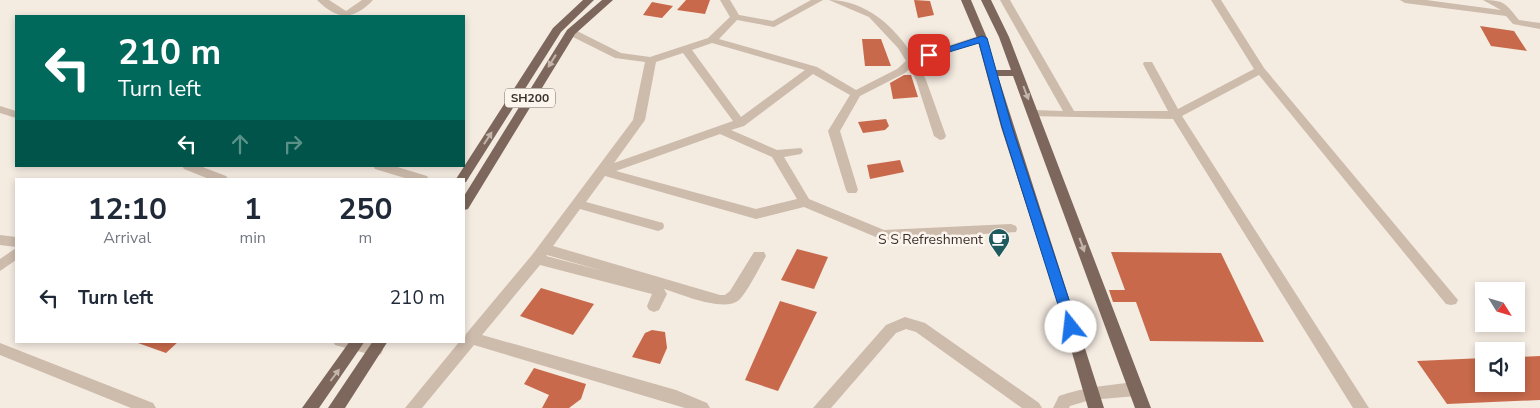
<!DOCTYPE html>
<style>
body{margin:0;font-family:"Nunito Sans",sans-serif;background:#f6f6f7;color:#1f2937;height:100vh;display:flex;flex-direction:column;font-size:19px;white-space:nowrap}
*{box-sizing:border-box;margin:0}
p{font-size:16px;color:#747a83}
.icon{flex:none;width:28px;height:28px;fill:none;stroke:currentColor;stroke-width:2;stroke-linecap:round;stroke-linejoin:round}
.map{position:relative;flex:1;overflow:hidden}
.details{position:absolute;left:15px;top:178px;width:450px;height:165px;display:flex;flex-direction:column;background:#fff;border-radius:0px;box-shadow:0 2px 8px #0003}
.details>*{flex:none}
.guide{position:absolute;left:15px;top:15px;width:450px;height:152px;border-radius:0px;box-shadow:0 2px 8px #0003;background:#00695c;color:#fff;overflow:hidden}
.needle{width:32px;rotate:127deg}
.buttons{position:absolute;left:1475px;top:282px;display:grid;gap:10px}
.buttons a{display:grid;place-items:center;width:50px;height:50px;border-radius:0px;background:#fff;box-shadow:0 2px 8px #0003;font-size:25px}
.pin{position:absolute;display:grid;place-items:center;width:42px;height:42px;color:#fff;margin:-21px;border-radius:10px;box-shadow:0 2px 8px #0006}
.me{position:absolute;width:55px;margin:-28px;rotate:344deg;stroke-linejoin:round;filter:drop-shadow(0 0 4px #0008)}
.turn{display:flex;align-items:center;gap:18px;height:105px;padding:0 20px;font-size:22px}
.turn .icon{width:65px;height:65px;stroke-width:2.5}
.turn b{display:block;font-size:35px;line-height:42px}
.lanes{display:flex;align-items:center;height:48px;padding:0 20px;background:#0003;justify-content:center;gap:25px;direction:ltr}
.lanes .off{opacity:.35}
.eta{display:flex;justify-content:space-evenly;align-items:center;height:85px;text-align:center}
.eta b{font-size:30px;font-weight:700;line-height:35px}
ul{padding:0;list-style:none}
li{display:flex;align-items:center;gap:15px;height:70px;padding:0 20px}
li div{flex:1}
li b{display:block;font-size:19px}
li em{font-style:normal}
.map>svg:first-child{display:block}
.building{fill:#c8694b}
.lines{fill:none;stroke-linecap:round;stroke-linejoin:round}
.minor{fill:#cdbbac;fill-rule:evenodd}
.major{fill:#7d675c;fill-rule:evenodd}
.oneway{fill:#c2b5ac}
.route{fill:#1a73e8;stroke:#114b97}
.labels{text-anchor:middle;stroke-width:5;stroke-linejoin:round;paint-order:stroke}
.shield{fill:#fbf5ee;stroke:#756b66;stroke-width:1}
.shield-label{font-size:12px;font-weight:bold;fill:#3b302b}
.poi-label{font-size:14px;fill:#3b302b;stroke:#fbf5ee;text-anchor:end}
</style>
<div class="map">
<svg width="1540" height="408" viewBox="0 0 1540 408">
<rect width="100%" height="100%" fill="#f4ebe1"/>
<path class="building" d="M686,0H710L705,14L677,10Z
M914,0L930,1L934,15L918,18Z
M652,2L673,6L662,18L643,15Z
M1480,26L1514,31L1527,51L1491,46Z
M862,39H881L891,66H865Z
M904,75H911L918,97L893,99L890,83Z
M886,119L889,126L885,130L863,133L858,122Z
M900,160L904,172L870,179L867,165Z
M797,249L828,257L814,289L781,280Z
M1111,252L1221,253L1264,342L1150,341L1136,302H1113L1109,290H1125Z
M541,288L594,304L573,335L520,316Z
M780,301L817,312L778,391L745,380Z
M652,330L665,332L667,348L660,364L632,357L645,333Z
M138,341H179L166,353L138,343Z
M1540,356V400L1447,404L1417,361L1484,358V384H1516V357Z
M534,368L586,384L581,399L569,408H542L549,395L524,384Z"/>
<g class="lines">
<path class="minor" d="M317,0H329L346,11L362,0H373C353,21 337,20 317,0Z
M720,0H730L739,15L773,21L811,0H823L774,27L737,20L719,39L817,67L856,90L897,69L906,61L898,48L869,17L829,0C866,0 895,27 914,57L978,36H986V40L917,62L926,80L946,136L944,139L940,140L934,136L916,80L910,68L905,73L860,96L840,131L858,190L856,193H848L846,190L828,131L850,95L813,74L744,126L731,130L777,150L801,148L803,151L801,154L784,157L809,199L884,230L1011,224L1016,226L1017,229L1016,232L883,240L804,207L756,219L605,176L586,202L663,223L664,226L663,229L658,231L580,209L553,246L720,295H725L730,291L754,252H764L766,256C759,268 748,291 739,300C724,313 681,294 664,289L667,294L659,310L654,312L649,310L647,306L652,294L540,265L482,335L676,390L707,403L710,408H685L474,345L422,408H405L460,341H464L466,334L532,255L633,120L645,62L615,58L567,34V30H575L621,53L650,57L708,38L730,17ZM712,43L805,70L741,117L692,50ZM683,53L733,121L614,163L645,120L656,62ZM720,134L772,157L797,199L756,209L616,171ZM547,255L603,271L546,256Z
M1000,0H1010L1074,111H1168L1143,64L1144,62H1152L1178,109L1254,69L1211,0H1221L1264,68L1458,300L1456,304L1451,305L1446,304L1259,75L1182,116L1369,408H1353L1173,119L1029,116L1027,114L1029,112L1033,110L1063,111Z
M1400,0H1426L1501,10L1483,0C1505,0 1506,4 1519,20L1540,23V29L1513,24L1506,16L1405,3Z
M0,106L16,111V118L0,113Z
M182,166H200L226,176L228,179H209L184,169Z
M373,166H394L427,176L429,179H408L375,169Z
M0,235L16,237V247L0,245Z
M16,248V260L0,271V259Z
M905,317L925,323L1039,403L1042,408H1022L916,332L906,329L896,333L831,408H813L886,325Z
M333,341H365L381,346L383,350L381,354L376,356L335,345Z
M0,343L153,403L156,408H131L0,355Z
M1136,382L1141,384L1144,389L1141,394L1136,396L1090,400L1070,406L1069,408H1053L1059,396C1084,387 1109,385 1136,382Z"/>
<path class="major" d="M583,0H594L561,32L466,182L464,183V179H456L553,28Z
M602,0H613L575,34L468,209L464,210V196L567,30Z
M961,0H971L987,38L996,70H1011L999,37L981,0H991L1009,37L1151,408H1135L1013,76H998L1104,408H1088L1055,294L1001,127L977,38Z
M350,341H365L319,408H302Z
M373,341H388L345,408H328Z"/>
</g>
<defs><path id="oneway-solid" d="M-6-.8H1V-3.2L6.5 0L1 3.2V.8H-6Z" transform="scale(1.25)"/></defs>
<g class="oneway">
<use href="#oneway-solid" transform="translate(552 61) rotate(122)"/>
<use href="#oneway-solid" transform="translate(1026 93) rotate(69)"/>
<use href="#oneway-solid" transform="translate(488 138) rotate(-57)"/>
<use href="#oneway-solid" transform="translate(1082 245) rotate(70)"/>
<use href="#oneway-solid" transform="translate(335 375) rotate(-53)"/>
</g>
<path class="route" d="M982,36L987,38L1012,127L1078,327L1076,331L1071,332L1067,331L1065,327L1002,127L979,43L929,58L924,55Z"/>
<defs>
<g id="cafe-pin" transform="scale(1.125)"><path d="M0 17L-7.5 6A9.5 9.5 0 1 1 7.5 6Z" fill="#1f5a5e" stroke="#fbf5ee"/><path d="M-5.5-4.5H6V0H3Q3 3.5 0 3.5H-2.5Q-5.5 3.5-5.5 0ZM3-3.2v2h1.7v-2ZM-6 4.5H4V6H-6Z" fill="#fff"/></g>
</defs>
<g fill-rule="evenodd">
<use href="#cafe-pin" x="999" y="239"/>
</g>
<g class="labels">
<rect class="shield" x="505" y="88.5" width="50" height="19" rx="4"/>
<g class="shield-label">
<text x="530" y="102">SH200</text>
</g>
<g class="poi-label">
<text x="983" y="244">S S Refreshment</text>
</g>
</g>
</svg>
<div class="buttons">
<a><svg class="needle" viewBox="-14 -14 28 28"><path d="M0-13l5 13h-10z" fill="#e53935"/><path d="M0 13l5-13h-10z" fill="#747a83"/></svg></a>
<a><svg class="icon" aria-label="sound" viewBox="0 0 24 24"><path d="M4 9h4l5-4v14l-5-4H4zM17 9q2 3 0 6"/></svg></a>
</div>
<div class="pin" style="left:929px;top:55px;background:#d93025"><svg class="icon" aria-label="arrive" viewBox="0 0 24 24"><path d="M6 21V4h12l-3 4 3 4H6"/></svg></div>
<svg class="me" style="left:1071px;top:327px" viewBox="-20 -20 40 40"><circle r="19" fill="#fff"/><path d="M0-13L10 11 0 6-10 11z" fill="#1a73e8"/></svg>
<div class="guide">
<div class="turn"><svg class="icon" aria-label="left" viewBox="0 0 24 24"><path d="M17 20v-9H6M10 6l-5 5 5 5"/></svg><div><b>210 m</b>Turn left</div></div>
<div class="lanes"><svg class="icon" aria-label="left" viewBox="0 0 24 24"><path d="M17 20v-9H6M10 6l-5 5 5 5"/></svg><svg class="icon off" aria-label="ahead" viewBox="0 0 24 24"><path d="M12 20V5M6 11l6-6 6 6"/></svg><svg class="icon off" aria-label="right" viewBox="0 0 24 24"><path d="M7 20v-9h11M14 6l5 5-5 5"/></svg></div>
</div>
<section class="details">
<div class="eta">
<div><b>12:10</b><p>Arrival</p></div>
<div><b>1</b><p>min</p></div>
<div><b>250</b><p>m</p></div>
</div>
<ul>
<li><svg class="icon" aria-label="left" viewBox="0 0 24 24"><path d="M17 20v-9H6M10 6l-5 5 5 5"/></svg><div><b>Turn left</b></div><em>210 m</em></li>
</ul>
</section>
</div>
